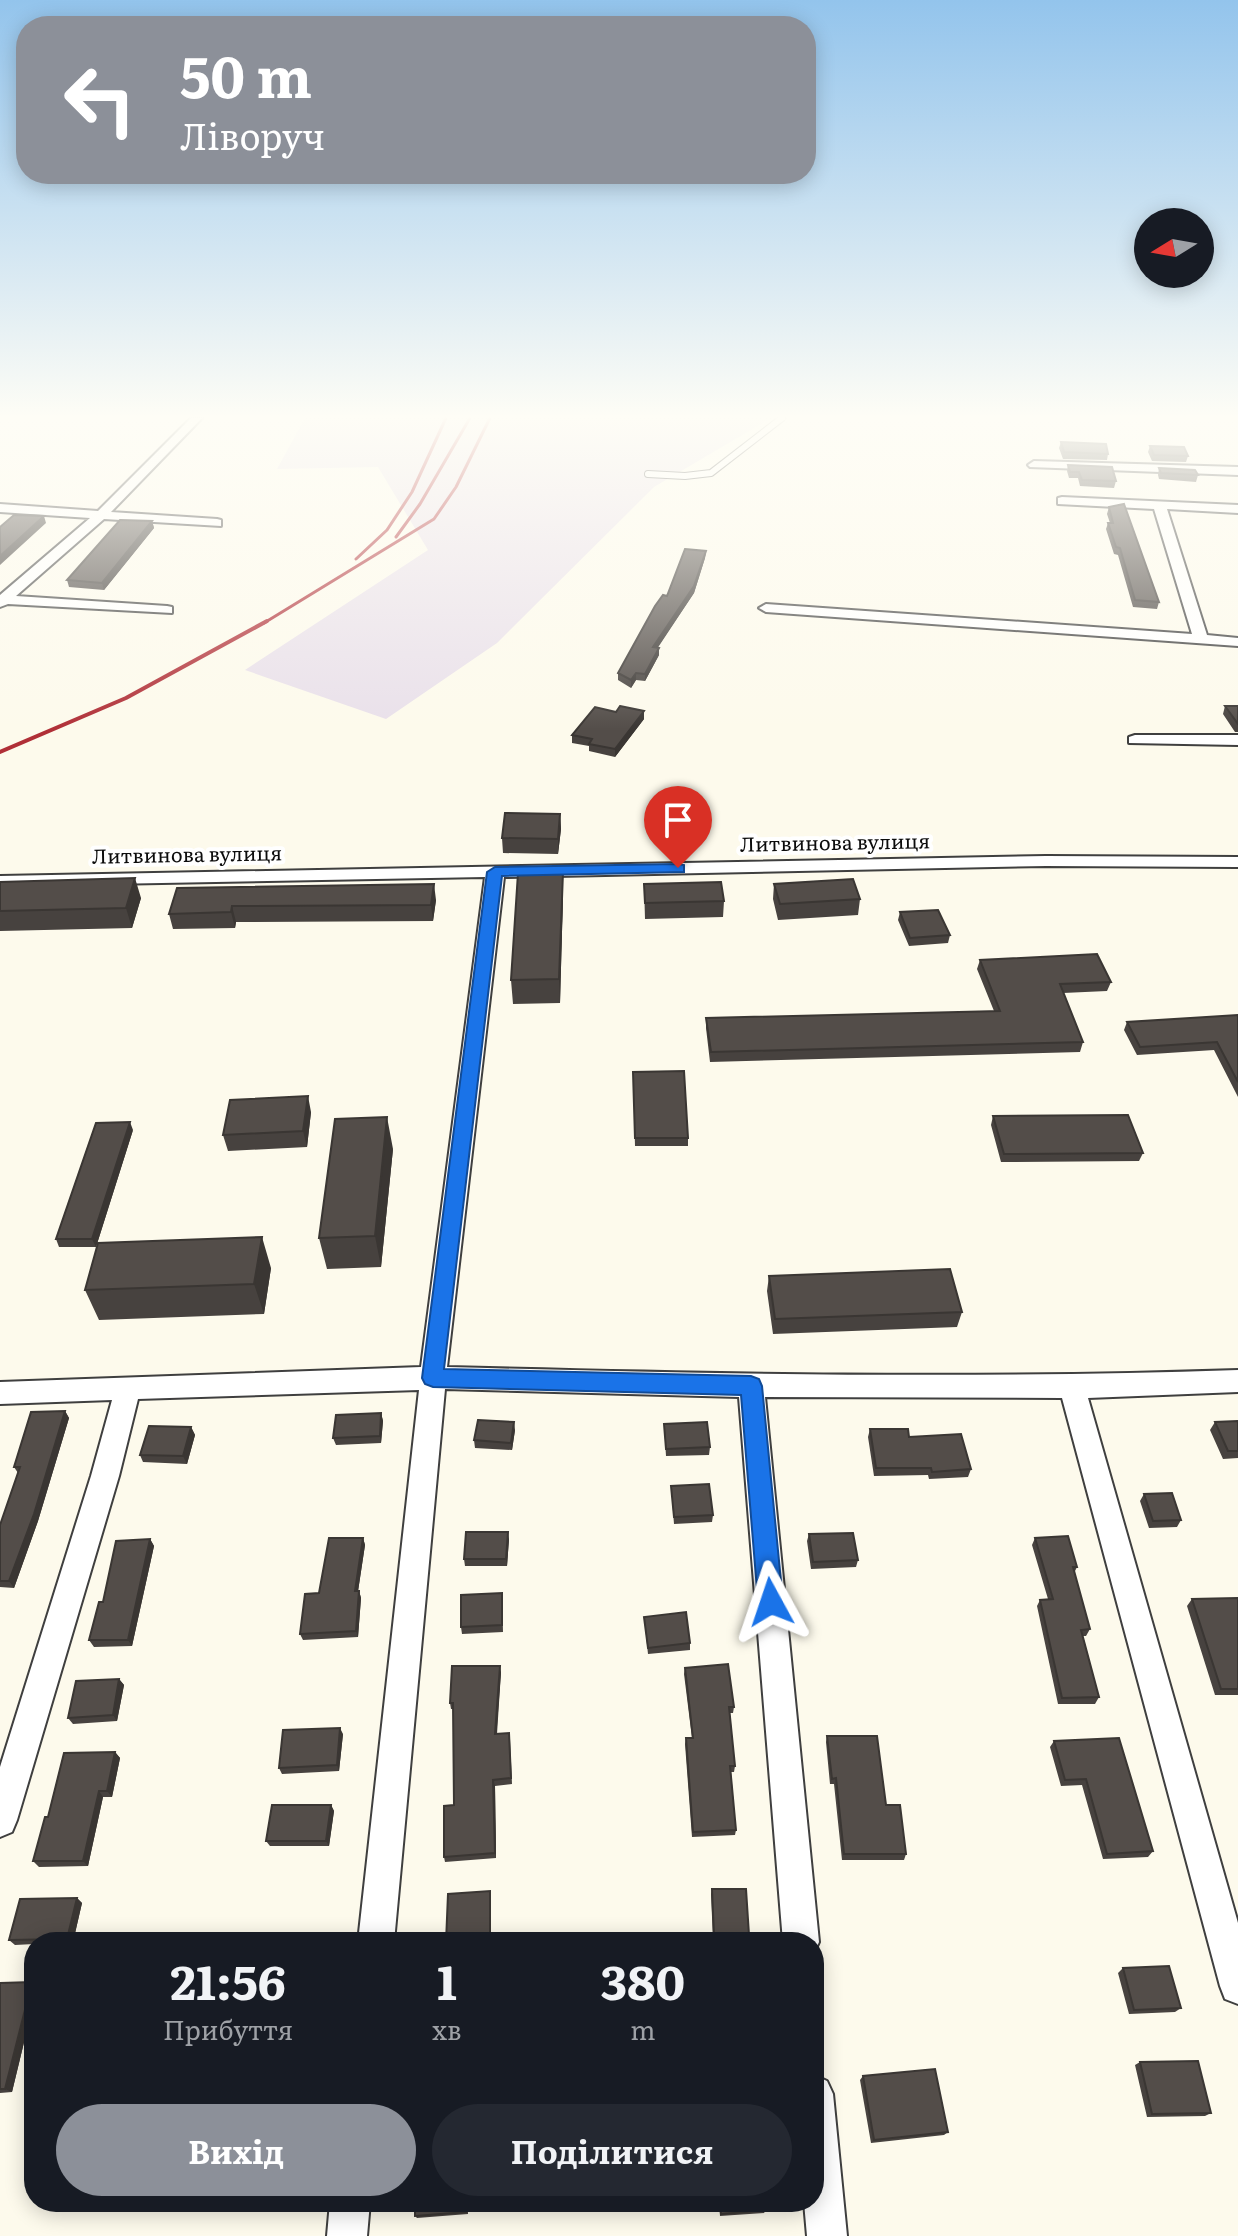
<!DOCTYPE html>
<html lang="uk">
<meta charset="utf-8">
<style>
body{margin:0;font-family:Literata,serif;background:#242831;color:#f1f3f6;height:100vh;display:flex;flex-direction:column;font-size:30px;white-space:nowrap}
*{box-sizing:border-box;margin:0}
p{font-size:26px;color:#9ea1a6}
.icon{flex:none;width:44px;height:44px;fill:none;stroke:currentColor;stroke-width:2;stroke-linecap:round;stroke-linejoin:round}
.map{position:relative;flex:1;overflow:hidden}
.sheet{position:absolute;left:24px;top:1932px;width:800px;height:280px;display:flex;flex-direction:column;background:#171b24;border-radius:32px;box-shadow:0 4px 20px #0003}
.sheet>*{flex:none}
.top-card{position:absolute;left:16px;top:16px;width:800px;height:168px;border-radius:32px;box-shadow:0 4px 20px #0003;background:#8c9099;color:#fff;overflow:hidden}
.needle{width:52px;rotate:259deg}
.tools{position:absolute;left:1134px;top:208px;display:grid;gap:16px}
.tools a{display:grid;place-items:center;width:80px;height:80px;border-radius:50%;background:#171b24;box-shadow:0 4px 20px #0003;font-size:40px}
.pin{position:absolute;display:grid;place-items:center;width:68px;height:68px;color:#fff;margin:-82px -34px;border-radius:50% 50% 50% 0;rotate:-45deg;box-shadow:0 0 8px #0007}
.pin .icon{rotate:45deg}
.me{position:absolute;width:88px;margin:-44px;rotate:355deg;stroke-linejoin:round;filter:drop-shadow(0 0 6px #0008)}
.turn{display:flex;align-items:center;gap:28px;height:168px;padding:0 32px;font-size:36px}
.turn .icon{width:104px;height:104px;stroke-width:2.5}
.turn b{display:block;font-size:56px;line-height:68px}
.eta{display:flex;justify-content:space-evenly;align-items:center;height:136px;text-align:center}
.eta b{font-size:48px;font-weight:700;line-height:56px}
.button{display:flex;gap:16px;margin-top:auto;padding:16px 32px}
.button a{flex:1;height:92px;border-radius:48px;background:#8c9099;color:#fff;font-size:32px;font-weight:700;line-height:92px;text-align:center}
.button a+a{background:#242831;color:#f1f3f6}
.map>svg:first-child{display:block}
.industrial{fill:#e9e0ea}
.lines{fill:none;stroke-linecap:round;stroke-linejoin:round}
.service-casing{stroke:#3f3f3f;stroke-width:8}
.minor-casing{stroke:#3f3f3f;stroke-width:4}
.service{stroke:#fff;stroke-width:6}
.minor{fill:#fff;fill-rule:evenodd}
.rail-far1{stroke:#b02f37;stroke-width:3}
.rail{stroke:#b02f37;stroke-width:4}
.wall{fill:#47423f}
.shaded-wall{fill:#3a3633}
.building{fill:#534d49;stroke:#3a3633;stroke-width:2}
.route{fill:#1a73e8;stroke:#114b97;stroke-width:2}
.labels{text-anchor:middle;stroke-width:8;stroke-linejoin:round;paint-order:stroke}
.street-label{font-size:20px;fill:#0c0c0c;stroke:#fff}
</style>
<div class="map">
<svg width="1238" height="2236" viewBox="0 0 1238 2236">
<rect width="100%" height="100%" fill="#fdfaec"/>
<path class="industrial" d="M305,418H771L654,487L497,643L386,719L245,670L428,550L378,467L277,469Z"/>
<g class="lines">
<g class="service-casing">
<path id="service" d="M648,474L685,476L711,473L782,418"/>
</g>
<g class="minor-casing">
<path id="minor" d="M191,418H202L111,512L217,519L221,520V526L104,519L16,596L167,606L172,607V613L8,604L0,607V595L90,518L0,512V504L98,511Z
M1034,461L1238,467V475L1030,467L1028,465Z
M1062,497L1238,505V513L1167,509L1207,635L1238,638V646L766,612L759,608L766,604L1192,634L1154,509L1058,504V498Z
M1135,735H1238V745L1129,743V737Z
M1046,856L1238,857V867L1046,866L504,877L447,1367C711,1374 974,1379 1238,1370V1392L1088,1398L1238,1923V2004L1225,1999L1220,1986L1062,1398L765,1397L819,1942L814,1953V1942H783L739,1397L445,1389L394,1942H358L419,1390L138,1399L119,1476L17,1820L12,1832L0,1837V1767L91,1476L112,1400L0,1404V1382L421,1367L485,877L0,886V876Z
M814,2075L827,2081L833,2094L847,2236H807L804,2202H814Z
M330,2202H370L367,2236H327Z"/>
</g>
<use href="#service" class="service"/>
<use href="#minor" class="minor"/>
<path class="rail-far1" d="M396,537L420,504L470,418
M356,559L387,530L412,492L446,418
M264,623L434,519L456,487L490,418"/>
<path class="rail" d="M0,752L126,698L267,621"/>
</g>
<path class="wall" d="M1061,442L1108,454L1107,460L1063,459L1059,448Z
M1150,446L1188,456L1186,462L1152,461L1148,452Z
M1068,465L1116,481L1114,488L1080,486L1078,478H1069L1067,471Z
M1159,468L1198,475L1196,482L1159,479L1158,475Z
M1109,507L1159,602L1157,609L1133,607L1118,555L1114,554L1106,529L1108,523H1110L1107,514Z
M152,521L154,528L104,590L69,587L67,580Z
M706,551L705,558L694,593L657,648L659,655L645,681L636,680L631,688L618,680V673L667,596Z
M1225,706H1238V732H1235L1223,714Z
M644,711V719L615,757L589,751V746L572,743V735L616,712Z
M560,814L561,829L558,854L503,853L502,838Z
M563,872V896L560,1003L513,1004L511,980Z
M0,882L141,898L132,928L0,931Z
M644,884L724,901L723,917L645,919Z
M774,884L860,899L858,915L778,920L773,899Z
M177,888L436,900L433,921L236,922L235,928L173,929L169,914Z
M900,912L950,935L948,943L909,946L898,920Z
M980,960L1111,982L1107,991L1063,993L1083,1042L1080,1052L710,1062L706,1028V1018L994,1011L977,969Z
M1238,1015V1097L1214,1050L1137,1055L1124,1030L1127,1022Z
M633,1072L688,1138V1146H635Z
M311,1112L307,1147L228,1151L223,1135Z
M993,1116L1143,1153L1139,1161L1001,1162L991,1125Z
M133,1130L96,1247H59L56,1239Z
M393,1149L381,1267L327,1269L319,1238Z
M271,1268L264,1314L99,1320L85,1290Z
M769,1276L962,1312L957,1327L773,1334L767,1291Z
M65,1411L69,1418L38,1521L14,1588L0,1587V1525L18,1473L14,1467Z
M381,1413L383,1421L381,1443L336,1445L333,1438Z
M1238,1421V1458L1223,1459L1210,1430L1215,1422Z
M664,1424L710,1447L709,1455L666,1456Z
M191,1427L195,1435L187,1464L143,1462L140,1455Z
M870,1429L909,1437L971,1469L968,1477L929,1479L928,1475L874,1476L868,1437Z
M515,1430L512,1450L475,1448L474,1440Z
M671,1486L713,1515L712,1522L674,1524Z
M1144,1494L1181,1520L1177,1527L1149,1528L1140,1501Z
M809,1534L858,1560L856,1567L811,1569L807,1541Z
M363,1538L365,1545L358,1591H359L361,1598L358,1637L303,1640L300,1634L319,1593Z
M1035,1538L1077,1567L1074,1573L1090,1629L1086,1636H1083L1099,1697L1095,1704H1058L1037,1606L1040,1600L1048,1599L1032,1545Z
M150,1539L154,1546L132,1646L94,1647L89,1640L103,1602Z
M509,1539L507,1566H465L464,1559Z
M502,1593L503,1632L462,1634L461,1627Z
M1238,1598V1695H1215L1187,1606L1192,1599Z
M644,1617L690,1643V1650L648,1654Z
M685,1668L734,1707L733,1713H730L735,1766L734,1772H731L736,1830L735,1835L692,1837L685,1744L686,1738H692L684,1674Z
M501,1672L497,1734L510,1739L512,1784L495,1786L496,1858L445,1862L444,1857L454,1805V1709H451L450,1703Z
M119,1679L124,1685L117,1721L73,1724L68,1718Z
M343,1734L339,1771L282,1774L279,1768Z
M827,1736L886,1805L906,1854L904,1860H842L834,1784H830L826,1742Z
M1054,1741L1153,1851L1148,1857L1103,1859L1082,1785L1061,1786L1050,1747Z
M115,1752L120,1758L112,1797H103L88,1866L39,1867L33,1861L48,1817Z
M331,1805L334,1811L329,1846H270L266,1841Z
M712,1889L749,1935L747,1940H713L711,1894Z
M490,1891L491,1896V1942H446Z
M77,1898L82,1903L73,1942H34V1944L15,1945L9,1940Z
M1123,1968L1181,2008L1175,2012L1129,2014L1118,1973Z
M32,1982L34,1984V2001L12,2092L0,2093V1983Z
M1140,2062L1211,2113L1205,2116L1147,2117L1135,2065Z
M863,2076L948,2132L944,2135L871,2143L860,2080Z
M223,2202H265L224,2203Z
M468,2202V2214L417,2218L415,2216Z
M719,2202H765L766,2210L764,2213L720,2216Z"/>
<path class="shaded-wall" d="M44,516L46,523L0,565V556Z
M152,521L154,528L104,590L102,583Z
M706,551L705,558L694,593L653,655V647Z
M659,648V655L645,681V674Z
M636,673V680L631,688V680Z
M644,711V719L615,757V749Z
M560,814L561,829L558,854V839Z
M563,872V896L560,1003L559,979Z
M135,878L141,898L132,928L126,908Z
M434,884L436,900L433,921L431,905Z
M232,906L236,922L235,928L231,912Z
M308,1096L311,1112L307,1147L303,1131Z
M387,1117L393,1149L381,1267L375,1236Z
M130,1122L133,1130L96,1247L92,1239Z
M262,1237L271,1268L264,1314L254,1284Z
M65,1411L69,1418L38,1521L14,1588L9,1581Z
M381,1413L383,1421L381,1443L380,1436Z
M514,1422L515,1430L512,1450L511,1443Z
M191,1427L195,1435L187,1464L183,1456Z
M508,1532L509,1539L507,1566L506,1559Z
M363,1538L365,1545L357,1598L355,1591Z
M150,1539L154,1546L132,1646L128,1640Z
M359,1591L361,1598L358,1637L356,1631Z
M500,1666L501,1672L496,1740L495,1734Z
M119,1679L124,1685L117,1721L113,1715Z
M340,1728L343,1734L339,1771L337,1765Z
M115,1752L120,1758L112,1797L107,1791Z
M493,1780L495,1786L496,1858L495,1853Z
M99,1791L103,1797L88,1866L83,1861Z
M331,1805L334,1811L329,1846L326,1841Z
M490,1891L491,1896V1942L490,1938Z
M77,1898L82,1903L73,1942H71L67,1939Z
M32,1982L34,1984V2001L12,2092L5,2089Z"/>
<path class="building" d="M1061,442L1106,444L1108,454L1064,452Z
M1150,446L1184,447L1188,456L1154,455Z
M1068,465L1112,467L1116,481L1082,480L1079,472H1070Z
M1159,468L1195,470L1198,475L1161,473Z
M1124,504L1159,602L1135,600L1120,548L1116,547L1108,523H1113L1109,507Z
M14,515L44,516L0,556V527Z
M120,520L152,521L102,583L67,580Z
M685,549L706,551L694,586L653,647L659,648L645,674L636,673L631,680L618,673L655,606L663,595L667,596Z
M620,706L644,711L615,749L589,744L592,739L572,735L595,707L616,712Z
M1225,706H1238V724Z
M505,813L560,814L558,839L502,838Z
M563,872L559,979L511,980L518,873Z
M135,878L126,908L0,911V882Z
M853,879L860,899L780,904L774,884Z
M721,882L724,901L645,903L644,884Z
M434,884L431,905L232,906L231,912L169,914L177,888Z
M938,910L950,935L910,938L900,912Z
M1097,954L1111,982L1060,984L1083,1042L711,1052L706,1018L1000,1011L980,960Z
M1238,1015V1082L1217,1042L1140,1047L1127,1022Z
M684,1071L688,1138H635L633,1072Z
M308,1096L303,1131L223,1135L230,1100Z
M1128,1115L1143,1153L1004,1154L993,1116Z
M387,1117L375,1236L319,1238L335,1119Z
M130,1122L92,1239H56L96,1123Z
M262,1237L254,1284L85,1290L98,1243Z
M950,1269L962,1312L775,1319L769,1276Z
M65,1411L34,1514L9,1581H0V1525L20,1467H14L31,1412Z
M381,1413L380,1436L333,1438L336,1415Z
M478,1420L514,1422L511,1443L474,1440Z
M1238,1421V1451H1228L1215,1422Z
M707,1422L710,1447L666,1449L664,1424Z
M149,1426L191,1427L183,1456L140,1455Z
M870,1429H908L909,1437L961,1434L971,1469L932,1472L931,1468H876Z
M709,1484L713,1515L674,1517L671,1486Z
M1172,1493L1181,1520L1153,1521L1144,1494Z
M466,1532H508L506,1559H464Z
M853,1533L858,1560L813,1562L809,1534Z
M1068,1536L1077,1567H1073L1090,1629L1081,1630L1099,1697L1062,1698L1040,1600L1053,1599L1035,1538Z
M329,1538H363L355,1591H359L356,1631L300,1634L305,1594L319,1593Z
M150,1539L128,1640H89L99,1602H103L116,1541Z
M502,1593V1625L461,1627V1595Z
M1238,1598V1689H1221L1192,1599Z
M686,1612L690,1643L648,1648L644,1617Z
M728,1664L734,1707H729L735,1766H730L736,1830L693,1832L686,1738H693L685,1668Z
M452,1666H500L495,1734L509,1733L511,1778L493,1780L495,1853L444,1857V1806L454,1805L453,1703H450Z
M119,1679L113,1715L68,1718L76,1681Z
M340,1728L337,1765L279,1768L283,1730Z
M827,1736H877L886,1805H900L906,1854H844L836,1778L832,1779Z
M1119,1738L1153,1851L1107,1854L1086,1779L1065,1780L1054,1741Z
M115,1752L107,1791H99L83,1861H33L45,1817H48L64,1753Z
M272,1805H331L326,1841H266Z
M712,1889H746L749,1935H714Z
M490,1891V1938L467,1940V1942H446L448,1894Z
M77,1898L67,1939L9,1940L20,1899Z
M1169,1966L1181,2008L1134,2010L1123,1968Z
M32,1982L5,2089H0V1983Z
M1198,2061L1211,2113L1152,2114L1140,2062Z
M935,2069L948,2132L874,2140L863,2076Z
M415,2202H466V2212L415,2216Z
M720,2202H765L766,2210L721,2214Z"/>
<linearGradient id="sky" x2="0" y2="1"><stop stop-color="#93c4ec"/><stop offset="0.57" stop-color="#fefdf6"/><stop offset="1" stop-color="#fefdf6" stop-opacity="0"/></linearGradient>
<rect width="1238" height="731" fill="url(#sky)"/>
<path class="route" d="M678,864L684,865V872L502,876L444,1369L751,1376L759,1379L762,1386L783,1602L779,1610L771,1614L762,1610L758,1602L741,1395L433,1387L425,1384L422,1378L487,872L495,867Z"/>
<g class="labels">
<g class="street-label">
<text transform="translate(835 843) rotate(-1)" y="7">Литвинова вулиця</text>
<text transform="translate(187 855) rotate(-1)" y="7">Литвинова вулиця</text>
</g>
</g>
</svg>
<div class="tools">
<a><svg class="needle" viewBox="-14 -14 28 28"><path d="M0-13l5 13h-10z" fill="#e53935"/><path d="M0 13l5-13h-10z" fill="#9ea1a6"/></svg></a>
</div>
<div class="pin" style="left:678px;top:868px;background:#d93025"><svg class="icon" aria-label="arrive" viewBox="0 0 24 24"><path d="M6 21V4h12l-3 4 3 4H6"/></svg></div>
<svg class="me" style="left:771px;top:1602px" viewBox="-20 -20 40 40"><path d="M0-17L14 15 0 8-14 15z" fill="#1a73e8" stroke="#fff" stroke-width="4"/></svg>
<div class="top-card">
<div class="turn"><svg class="icon" aria-label="left" viewBox="0 0 24 24"><path d="M17 20v-9H6M10 6l-5 5 5 5"/></svg><div><b>50 m</b>Ліворуч</div></div>
</div>
<section class="sheet">
<div class="eta">
<div><b>21:56</b><p>Прибуття</p></div>
<div><b>1</b><p>хв</p></div>
<div><b>380</b><p>m</p></div>
</div>
<div class="button"><a>Вихід</a><a>Поділитися</a></div>
</section>
</div>
